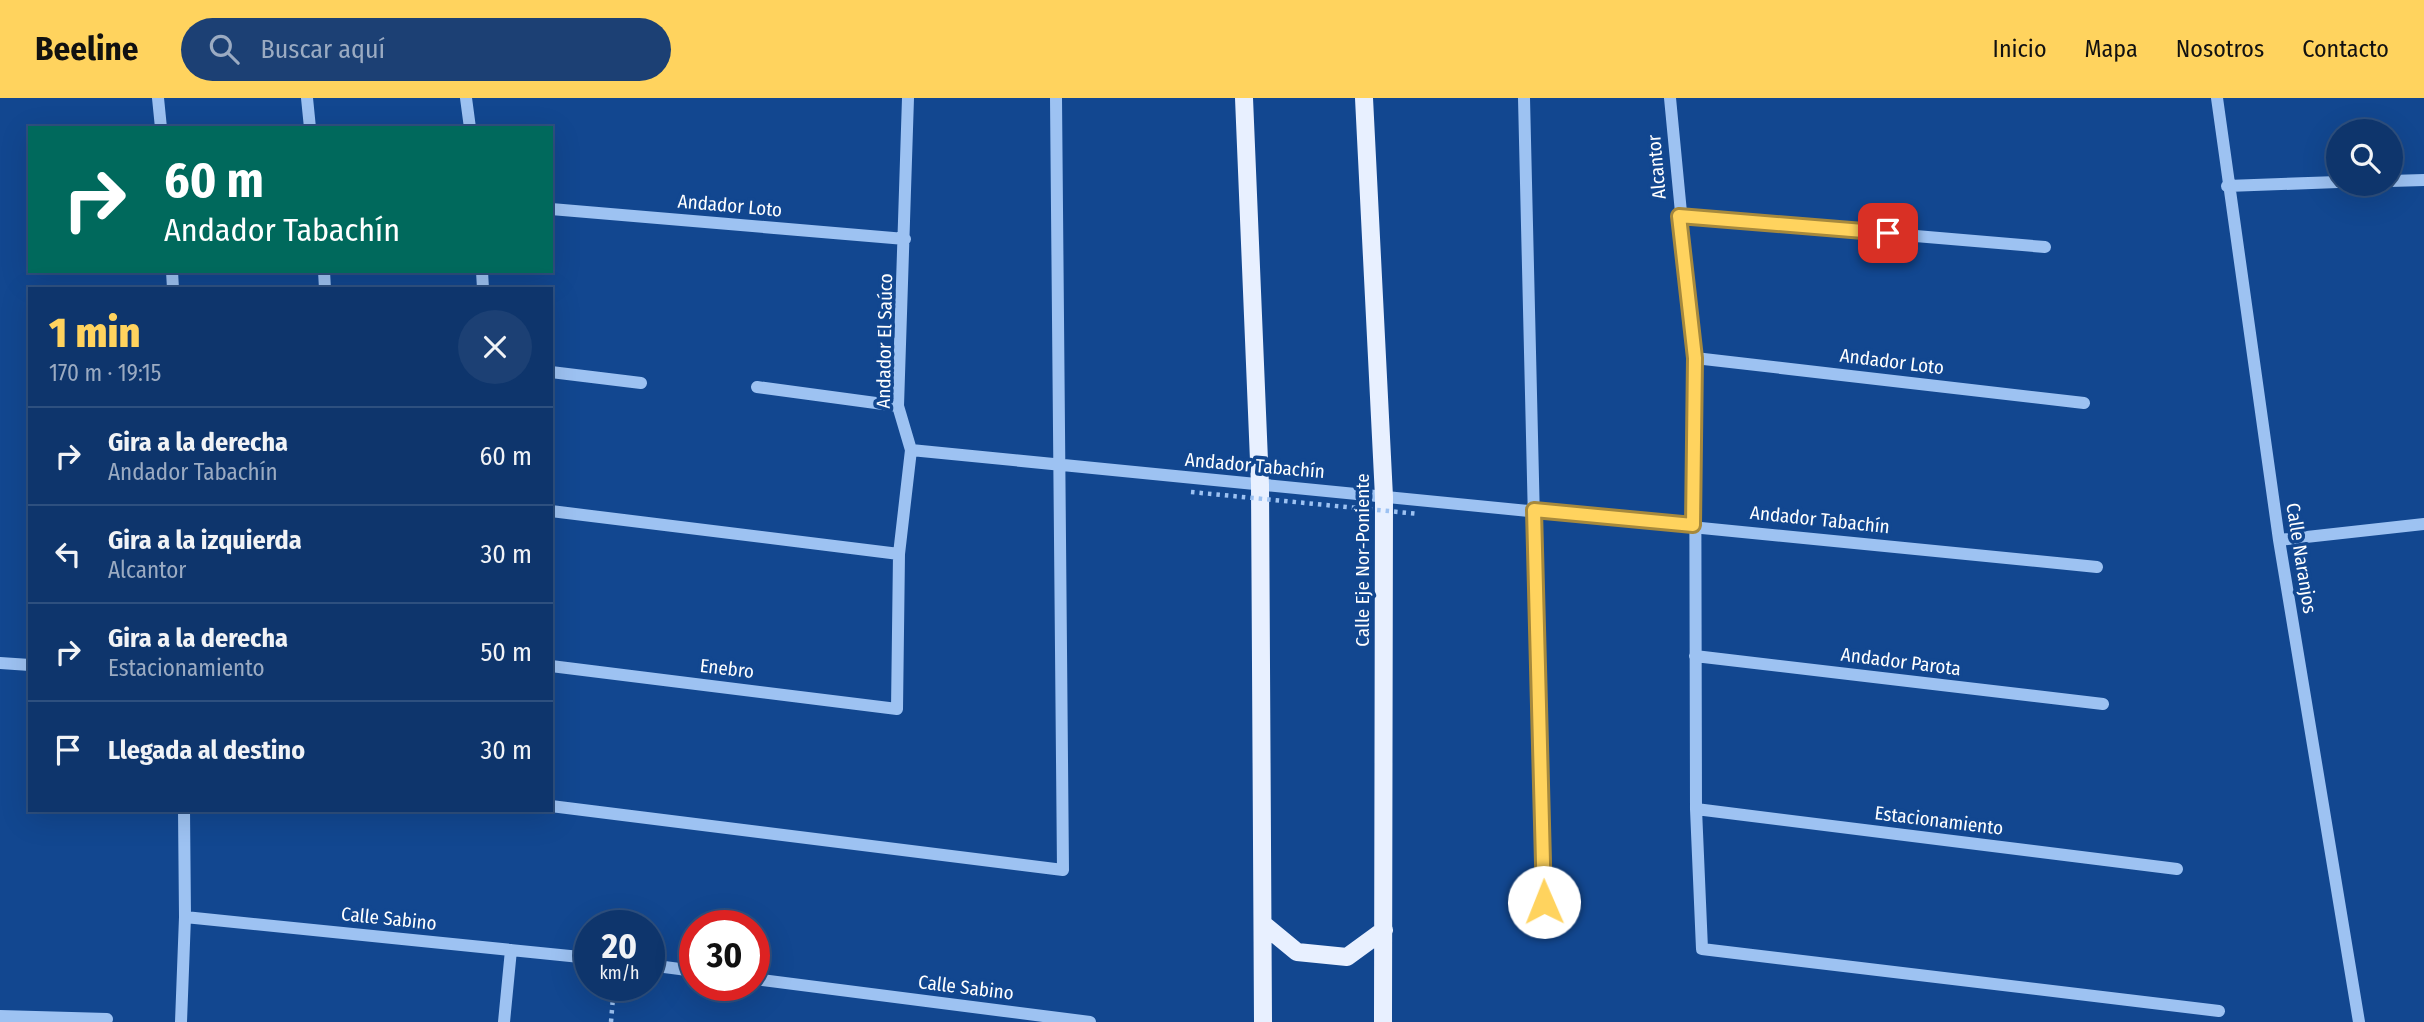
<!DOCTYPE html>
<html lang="es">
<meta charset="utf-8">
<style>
body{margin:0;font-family:"Fira Sans Condensed",sans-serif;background:#1c4074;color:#f1f3f6;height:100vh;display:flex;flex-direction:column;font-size:26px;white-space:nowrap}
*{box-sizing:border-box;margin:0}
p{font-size:23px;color:#9babc2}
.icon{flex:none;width:38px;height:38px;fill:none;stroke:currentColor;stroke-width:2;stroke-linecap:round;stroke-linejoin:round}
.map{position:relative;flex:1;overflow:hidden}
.drawer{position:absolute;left:28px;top:189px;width:525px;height:525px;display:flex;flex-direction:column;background:#0e356c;border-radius:0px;box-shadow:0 7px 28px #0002,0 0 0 2px #2e507f}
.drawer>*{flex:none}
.guide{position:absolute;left:28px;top:28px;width:525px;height:147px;border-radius:0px;box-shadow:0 7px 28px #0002,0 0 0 2px #2e507f;background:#00695c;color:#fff;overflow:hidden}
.buttons{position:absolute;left:2326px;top:21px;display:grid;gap:14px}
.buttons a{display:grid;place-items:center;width:77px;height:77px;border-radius:50%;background:#0e356c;box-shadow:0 7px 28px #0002,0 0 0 2px #2e507f;font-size:35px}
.speed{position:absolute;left:574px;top:812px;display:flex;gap:14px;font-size:35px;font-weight:700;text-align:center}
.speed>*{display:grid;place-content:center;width:91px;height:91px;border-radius:50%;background:#0e356c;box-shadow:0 7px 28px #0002,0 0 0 2px #2e507f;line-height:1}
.speed small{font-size:18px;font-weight:400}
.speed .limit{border:10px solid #d22;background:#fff;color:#111}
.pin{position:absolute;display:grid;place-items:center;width:60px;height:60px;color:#fff;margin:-30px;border-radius:14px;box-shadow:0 4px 10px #0006}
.me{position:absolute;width:77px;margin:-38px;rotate:359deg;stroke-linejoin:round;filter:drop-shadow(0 0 5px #0008)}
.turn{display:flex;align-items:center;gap:24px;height:147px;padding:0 21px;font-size:32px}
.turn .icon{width:91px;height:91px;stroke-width:2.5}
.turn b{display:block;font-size:49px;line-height:60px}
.round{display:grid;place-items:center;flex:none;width:74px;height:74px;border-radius:37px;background:#1c4074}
.headline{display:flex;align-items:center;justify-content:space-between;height:119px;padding:0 21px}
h1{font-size:42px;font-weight:800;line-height:52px;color:#ffd35e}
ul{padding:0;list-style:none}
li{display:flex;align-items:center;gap:21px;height:98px;padding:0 21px;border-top:2px solid #2e507f}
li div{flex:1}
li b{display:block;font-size:26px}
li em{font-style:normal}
header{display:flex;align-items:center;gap:42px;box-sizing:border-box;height:98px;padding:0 35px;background:#ffd35e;color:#111}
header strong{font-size:33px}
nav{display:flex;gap:38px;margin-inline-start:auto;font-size:24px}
.search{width:490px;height:63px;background:#1c4074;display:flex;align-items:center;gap:18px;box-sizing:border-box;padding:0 24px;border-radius:38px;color:#9babc2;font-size:26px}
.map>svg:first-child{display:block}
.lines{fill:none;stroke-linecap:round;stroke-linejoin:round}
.path{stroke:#9dc2f2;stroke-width:4.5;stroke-dasharray:3.5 5;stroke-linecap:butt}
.minor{stroke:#9dc2f2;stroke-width:12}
.major{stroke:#e8f0ff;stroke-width:18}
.path-bridge{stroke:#9dc2f2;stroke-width:4.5;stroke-dasharray:3.5 5;stroke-linecap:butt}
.route-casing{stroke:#a6893d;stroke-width:18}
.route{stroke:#ffd35e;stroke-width:12}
.labels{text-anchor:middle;stroke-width:7;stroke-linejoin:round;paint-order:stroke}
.street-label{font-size:19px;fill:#fff;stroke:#124790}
</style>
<header>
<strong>Beeline</strong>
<div class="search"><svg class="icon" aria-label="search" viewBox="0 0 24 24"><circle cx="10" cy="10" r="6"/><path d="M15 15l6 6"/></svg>Buscar aquí</div>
<nav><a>Inicio</a><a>Mapa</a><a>Nosotros</a><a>Contacto</a></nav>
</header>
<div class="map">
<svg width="2424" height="924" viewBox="0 0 2424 924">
<rect width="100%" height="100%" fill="#124790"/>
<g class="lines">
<path class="path" d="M611,924L614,887"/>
<path class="minor" d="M158,0L161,30
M307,0L310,30
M466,0L470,30
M1524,0L1543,804
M1670,0L1695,260L1696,711L1702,851L2219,913
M2217,0L2279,442L2359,924
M2390,83L2424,82
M2227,88L2338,84
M551,111L905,141
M1679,118L2045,149
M172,173L173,191
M324,173L325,191
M482,173L483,191
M1695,260L2084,305
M551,274L641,285
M757,289L898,308
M911,352L2097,469
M551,413L899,456
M2279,442L2424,426
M1695,558L2103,606
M0,565L30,567
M551,568L897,611L899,456L911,352L898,308L908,0
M551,708L1063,772L1056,0
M1696,711L2177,771
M185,819L590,860
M649,867L695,873
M754,881L1090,924
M0,918L107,921
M181,924L185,819L184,712
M504,924L511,852"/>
<path class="major" d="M1244,0L1260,387L1263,924
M1364,0L1384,399L1383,924
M1263,826L1297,854L1347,859L1384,832"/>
<path class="path-bridge" d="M1191,394L1419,416"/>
</g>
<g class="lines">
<g class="route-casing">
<path id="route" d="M1544,804L1534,412L1693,427L1695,260L1679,118L1888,135"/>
</g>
<use href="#route" class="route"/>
</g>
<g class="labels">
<g class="street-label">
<text transform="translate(1656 69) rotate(-95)" y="7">Alcantor</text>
<text transform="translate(730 107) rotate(5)" y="7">Andador Loto</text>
<text transform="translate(884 243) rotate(-89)" y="7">Andador El Saúco</text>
<text transform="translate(1892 263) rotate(7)" y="7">Andador Loto</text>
<text transform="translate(1255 367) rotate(5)" y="7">Andador Tabachín</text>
<text transform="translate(1820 421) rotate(6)" y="7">Andador Tabachín</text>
<text transform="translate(2302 460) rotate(81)" y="7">Calle Naranjos</text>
<text transform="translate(1362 462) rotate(-90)" y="7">Calle Eje Nor-Poniente</text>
<text transform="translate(1901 563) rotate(7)" y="7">Andador Parota</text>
<text transform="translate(727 570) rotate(7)" y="7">Enebro</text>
<text transform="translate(1939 722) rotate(7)" y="7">Estacionamiento</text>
<text transform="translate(389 820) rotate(6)" y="7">Calle Sabino</text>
<text transform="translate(966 889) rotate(7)" y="7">Calle Sabino</text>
</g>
</g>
</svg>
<div class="buttons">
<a><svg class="icon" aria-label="search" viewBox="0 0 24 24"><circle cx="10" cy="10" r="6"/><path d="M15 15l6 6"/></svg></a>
</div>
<div class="speed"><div>20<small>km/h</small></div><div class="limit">30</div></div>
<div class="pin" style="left:1888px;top:135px;background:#d93025"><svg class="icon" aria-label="arrive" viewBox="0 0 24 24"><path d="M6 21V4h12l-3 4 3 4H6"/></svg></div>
<svg class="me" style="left:1544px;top:804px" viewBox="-20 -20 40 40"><circle r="19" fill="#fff"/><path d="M0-13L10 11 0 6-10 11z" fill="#ffd35e"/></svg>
<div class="guide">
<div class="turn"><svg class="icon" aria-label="right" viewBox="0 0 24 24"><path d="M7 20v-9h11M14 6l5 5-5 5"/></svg><div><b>60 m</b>Andador Tabachín</div></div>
</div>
<section class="drawer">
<div class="headline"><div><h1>1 min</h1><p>170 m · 19:15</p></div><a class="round"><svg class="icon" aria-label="close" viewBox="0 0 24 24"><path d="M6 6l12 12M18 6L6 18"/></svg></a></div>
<ul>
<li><svg class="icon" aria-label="right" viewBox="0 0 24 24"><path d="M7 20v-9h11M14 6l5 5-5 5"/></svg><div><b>Gira a la derecha</b><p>Andador Tabachín</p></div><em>60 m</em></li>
<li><svg class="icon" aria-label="left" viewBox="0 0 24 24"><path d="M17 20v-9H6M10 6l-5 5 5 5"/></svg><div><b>Gira a la izquierda</b><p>Alcantor</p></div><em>30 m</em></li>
<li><svg class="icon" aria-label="right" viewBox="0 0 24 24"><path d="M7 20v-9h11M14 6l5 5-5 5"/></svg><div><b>Gira a la derecha</b><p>Estacionamiento</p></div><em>50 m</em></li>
<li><svg class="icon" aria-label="arrive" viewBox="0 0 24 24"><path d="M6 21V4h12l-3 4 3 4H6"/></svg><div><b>Llegada al destino</b></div><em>30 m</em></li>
</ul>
</section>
</div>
